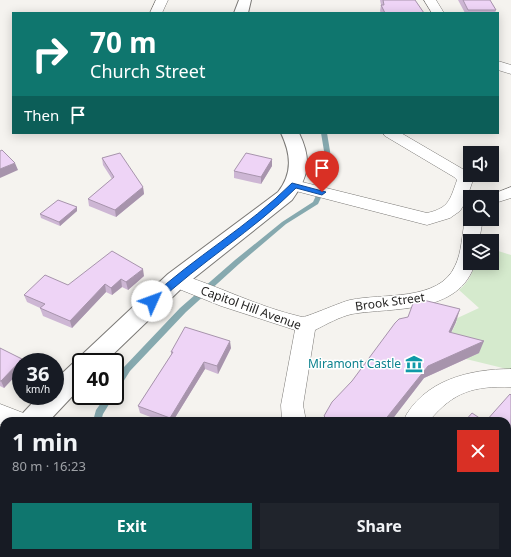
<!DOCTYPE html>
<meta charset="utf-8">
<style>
body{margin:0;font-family:"Noto Sans",sans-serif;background:#20242c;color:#f1f3f6;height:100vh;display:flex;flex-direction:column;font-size:15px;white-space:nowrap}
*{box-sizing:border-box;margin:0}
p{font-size:13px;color:#9ea1a6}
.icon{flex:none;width:22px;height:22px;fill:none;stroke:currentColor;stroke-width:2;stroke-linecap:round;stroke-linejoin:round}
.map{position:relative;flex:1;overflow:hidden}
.drawer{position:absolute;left:0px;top:417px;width:511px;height:140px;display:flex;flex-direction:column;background:#171b24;border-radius:12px 12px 0 0;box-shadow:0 2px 10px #0003}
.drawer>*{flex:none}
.banner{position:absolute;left:12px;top:12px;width:487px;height:122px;border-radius:0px;box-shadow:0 2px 10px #0003;background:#0f766e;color:#fff;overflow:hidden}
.controls{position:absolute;left:463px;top:146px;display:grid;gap:8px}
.controls a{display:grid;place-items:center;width:36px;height:36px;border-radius:0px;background:#171b24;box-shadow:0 2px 10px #0003;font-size:20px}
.speed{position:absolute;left:12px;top:353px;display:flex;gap:8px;font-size:20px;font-weight:700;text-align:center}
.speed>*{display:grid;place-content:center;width:52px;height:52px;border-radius:50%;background:#171b24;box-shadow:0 2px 10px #0003;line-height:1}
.speed small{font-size:10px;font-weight:400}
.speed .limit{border:2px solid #111;border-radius:6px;background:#fff;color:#111}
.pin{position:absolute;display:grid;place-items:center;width:34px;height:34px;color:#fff;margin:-41px -17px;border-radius:50% 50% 50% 0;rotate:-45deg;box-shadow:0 0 4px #0007}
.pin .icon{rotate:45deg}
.me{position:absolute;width:44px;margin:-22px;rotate:47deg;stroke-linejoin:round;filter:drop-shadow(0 0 3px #0008)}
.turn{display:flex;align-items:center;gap:14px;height:84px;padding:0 12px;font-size:18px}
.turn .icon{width:52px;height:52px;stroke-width:2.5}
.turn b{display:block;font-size:28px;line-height:34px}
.then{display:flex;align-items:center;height:38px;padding:0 12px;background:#0003;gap:8px;font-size:15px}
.round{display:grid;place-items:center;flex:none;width:42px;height:42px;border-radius:0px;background:#20242c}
.head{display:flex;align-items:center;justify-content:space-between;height:68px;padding:0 12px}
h1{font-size:24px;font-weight:700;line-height:30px}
.primary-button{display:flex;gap:8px;margin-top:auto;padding:8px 12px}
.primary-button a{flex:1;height:46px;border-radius:0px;background:#0f766e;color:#fff;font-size:16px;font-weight:700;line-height:46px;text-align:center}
.primary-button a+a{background:#20242c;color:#f1f3f6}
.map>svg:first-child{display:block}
.green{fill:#d5eacd}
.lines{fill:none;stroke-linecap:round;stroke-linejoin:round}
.stream{fill:#86a9af;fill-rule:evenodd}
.minor-casing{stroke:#7b7976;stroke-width:1}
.tertiary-casing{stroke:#7b7976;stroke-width:2}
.minor{fill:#fff;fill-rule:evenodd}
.tertiary{fill:#fff;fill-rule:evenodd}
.wall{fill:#cdb6d4}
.shaded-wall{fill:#a794ac}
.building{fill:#eed4f6;stroke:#a794ac}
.route{fill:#1a73e8;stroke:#114b97}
.labels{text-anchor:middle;stroke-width:3;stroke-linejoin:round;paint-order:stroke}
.street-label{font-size:12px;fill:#1f1e1d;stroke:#fff}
.culture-label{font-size:12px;fill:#0d838f;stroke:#fff;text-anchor:end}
</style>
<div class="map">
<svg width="511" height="557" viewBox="0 0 511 557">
<rect width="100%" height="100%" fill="#f5f3ef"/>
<path class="green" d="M492,249L511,255V370L466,359L467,350L445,346L457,321H451L479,308L459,290C468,282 473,275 474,263H492Z"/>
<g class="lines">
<path class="stream" d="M321,133H327L331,157V177L318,204L286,224L239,264L186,312L130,371L118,390L115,391V381L124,367L180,308L235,260L282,222L313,202L325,177V157Z
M106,396H114L103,414L101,421H93L96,410Z"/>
<g class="minor-casing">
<path id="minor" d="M156,0H168L162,13H150Z
M424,0H436L444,13H432Z
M498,61L511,65V74L498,70Z
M383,133H401L466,171L473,180L465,203L460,211L450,218L427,225L288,189L286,185L288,181L294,180L427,213C449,208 450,200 457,180L454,177L385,136Z
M511,187V198L492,204V197H485Z
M470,214V219H483L479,241H470V263H475C460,315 393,307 352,314C339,317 327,324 315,330L303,405L306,421H282L281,405L295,330L221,306L169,285L166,280L169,275L176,273C219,286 258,307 302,317C305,318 341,302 350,300C382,293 439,302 455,266C462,252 462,234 465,219Z
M511,369V387C474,386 454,391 429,421H403C423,380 470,369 511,369Z
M0,404L26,414L30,421H4V426L0,424Z
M240,553H267L266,557H239Z
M294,553H323L322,557H293Z"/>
</g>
<g class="tertiary-casing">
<path id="tertiary" d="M239,0H251L248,13H234Z
M281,133H299C312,160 309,176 292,200L184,286L105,362H81V387L49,421H19L23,413L39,396H55V380L168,274L278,192C293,173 291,154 281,133Z
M4,441V468L0,469V442Z"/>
</g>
<use href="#minor" class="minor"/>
<use href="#tertiary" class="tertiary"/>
</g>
<path class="wall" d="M380,0H415L424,13H381L380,11L381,5Z
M458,0H490L496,10L495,13H465Z
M102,158L143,187L144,194L116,217L89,206L88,199L112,179L103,165Z
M272,159V166L261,184L234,178V171Z
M77,207V211L60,226L41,218L40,214Z
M144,276L128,290L122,287L112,295L106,292L72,328L43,316L40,308L27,302L24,295L68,285Z
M456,322L451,333L479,353L424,378L391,421H324V416L352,381Z
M0,348L21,362V370L4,388L0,386Z
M231,348L218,374L205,369L173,421H161L140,413L138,406L171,355V352Z
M511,395V493L507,490V421Z
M18,553H27L25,557Z"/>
<path class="shaded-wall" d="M272,159V166L261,184V177Z
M15,163L18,170L0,178V169Z
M143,187L144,194L116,217L115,210Z
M77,207V211L60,226L59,222Z
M143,269L144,276L128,290L126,282Z
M121,279L122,287L112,295L111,288Z
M105,284L106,292L72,328L70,321Z
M460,309L456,322L445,345L449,332Z
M230,341L231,348L218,374L217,366Z
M484,341L479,353L424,378L391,421H384L428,366Z
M22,359L24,362H21V370L4,388L1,381Z
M204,362L205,369L173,421H170V418Z
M6,553H17L14,557H3Z
M22,553H27L25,557Z"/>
<path class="building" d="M383,0H415L424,13H385L381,5H384Z
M463,0H490L496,10H468Z
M2,150L15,163L0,169V151Z
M120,153L143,187L115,210L88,199L114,177L102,158Z
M246,153L272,159L261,177L234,171Z
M58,200L77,207L59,222L40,214Z
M112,251L143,269L126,282L121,279L111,288L105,284L70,321L40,308L45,304L24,295L45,275L68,285Z
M415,298L460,309L449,332L484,341L428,366L384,421H329L324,416L332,402L352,381L395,323L399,319L408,317Z
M185,327L230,341L217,366L204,362L170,418L138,406L173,352H171Z
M0,348L22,359L1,381H0Z
M510,394L511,395V484L507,481V421H486Z
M472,413L484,421H465Z
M4,470V553H6L3,557H0V475Z
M364,553H369L373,557H361Z
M389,553H461L458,557H386Z"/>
<path class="route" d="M292,183L326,192L322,195L296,188C253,231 200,262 156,304H149V299C194,257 248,227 292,183Z"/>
<defs>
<g id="museum-bare" transform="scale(1.38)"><path d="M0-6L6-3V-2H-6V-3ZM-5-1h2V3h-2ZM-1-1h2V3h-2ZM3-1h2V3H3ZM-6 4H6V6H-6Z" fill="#0f9aa8" stroke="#fff" stroke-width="2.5" paint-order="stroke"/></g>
</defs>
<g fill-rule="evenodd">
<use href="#museum-bare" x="414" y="364"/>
</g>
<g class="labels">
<g class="street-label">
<text transform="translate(390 302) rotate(-8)" y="4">Brook Street</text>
<text transform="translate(251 308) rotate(20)" y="4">Capitol Hill Avenue</text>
</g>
<g class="culture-label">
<text x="401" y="368">Miramont Castle</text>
</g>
</g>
</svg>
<div class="controls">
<a><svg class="icon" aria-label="sound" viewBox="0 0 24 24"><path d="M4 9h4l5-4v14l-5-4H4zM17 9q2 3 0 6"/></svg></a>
<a><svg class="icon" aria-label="search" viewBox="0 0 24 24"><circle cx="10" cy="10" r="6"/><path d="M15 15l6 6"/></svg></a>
<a><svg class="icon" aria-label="layers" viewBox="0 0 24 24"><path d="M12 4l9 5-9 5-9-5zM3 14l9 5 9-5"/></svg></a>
</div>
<div class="speed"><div>36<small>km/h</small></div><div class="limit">40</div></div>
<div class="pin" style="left:322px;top:192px;background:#d93025"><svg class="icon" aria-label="arrive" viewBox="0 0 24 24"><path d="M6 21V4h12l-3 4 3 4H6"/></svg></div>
<svg class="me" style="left:152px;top:301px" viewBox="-20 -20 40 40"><circle r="19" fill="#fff"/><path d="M0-13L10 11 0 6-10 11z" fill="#1a73e8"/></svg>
<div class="banner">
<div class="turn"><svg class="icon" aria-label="right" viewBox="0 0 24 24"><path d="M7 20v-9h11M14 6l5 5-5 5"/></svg><div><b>70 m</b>Church Street</div></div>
<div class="then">Then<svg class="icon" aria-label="arrive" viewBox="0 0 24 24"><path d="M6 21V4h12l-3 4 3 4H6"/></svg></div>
</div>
<section class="drawer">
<div class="head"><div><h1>1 min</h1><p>80 m · 16:23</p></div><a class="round" style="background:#d93025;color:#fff"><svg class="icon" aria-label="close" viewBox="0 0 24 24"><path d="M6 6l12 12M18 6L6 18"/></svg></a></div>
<div class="primary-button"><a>Exit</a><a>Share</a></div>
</section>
</div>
